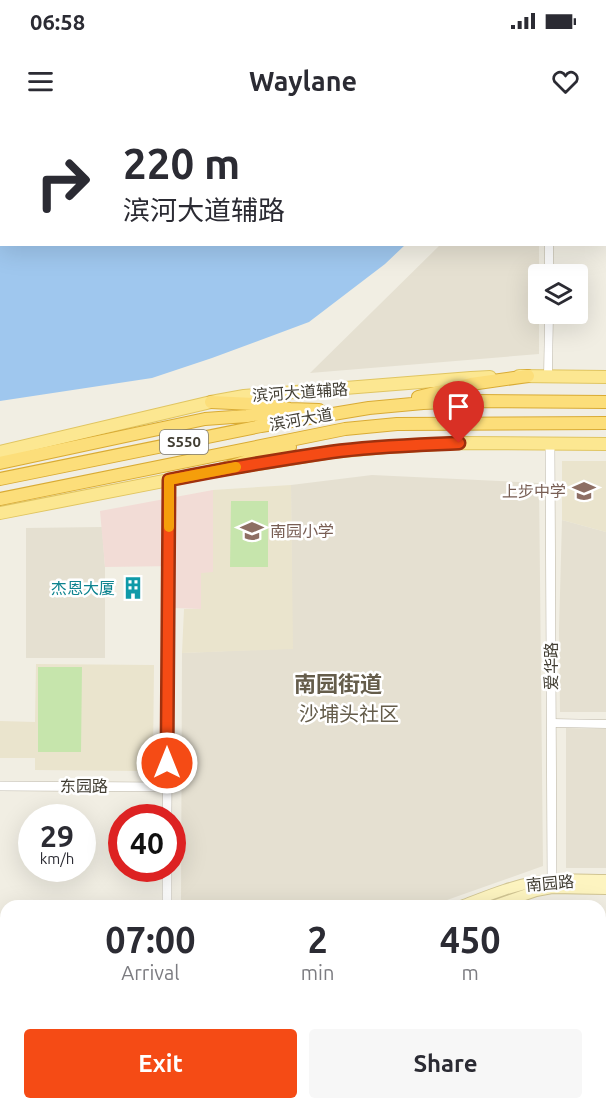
<!DOCTYPE html>
<meta charset="utf-8">
<style>
body{margin:0;font-family:Ubuntu,"Noto Sans SC",sans-serif;background:#f7f7f7;color:#2b2b33;height:100vh;display:flex;flex-direction:column;font-size:22px;white-space:nowrap}
*{box-sizing:border-box;margin:0}
p{font-size:20px;color:#7c7c81}
.icon{flex:none;width:33px;height:33px;fill:none;stroke:currentColor;stroke-width:2;stroke-linecap:round;stroke-linejoin:round}
.map{position:relative;flex:1;overflow:hidden}
.side{position:absolute;left:0px;top:780px;width:606px;height:210px;display:flex;flex-direction:column;background:#fff;border-radius:18px 18px 0 0;box-shadow:0 6px 24px #0002}
.side>*{flex:none}
.hud{position:absolute;left:0px;top:0px;width:606px;height:126px;box-shadow:0 6px 24px #0002;background:#fff;color:#2b2b33;overflow:hidden}
.fabs{position:absolute;left:528px;top:144px;display:grid;gap:12px}
.fabs a{display:grid;place-items:center;width:60px;height:60px;border-radius:6px;background:#fff;box-shadow:0 6px 24px #0002;font-size:30px}
.speed{position:absolute;left:18px;top:684px;display:flex;gap:12px;font-size:30px;font-weight:700;text-align:center}
.speed>*{display:grid;place-content:center;width:78px;height:78px;border-radius:50%;background:#fff;box-shadow:0 6px 24px #0002;line-height:1}
.speed small{font-size:15px;font-weight:400}
.speed .limit{border:9px solid #d22;background:#fff;color:#111}
.pin{position:absolute;display:grid;place-items:center;width:51px;height:51px;color:#fff;margin:-62px -26px;border-radius:50% 50% 50% 0;rotate:-45deg;box-shadow:0 0 6px #0007}
.pin .icon{rotate:45deg}
.me{position:absolute;width:66px;margin:-33px;rotate:0deg;stroke-linejoin:round;filter:drop-shadow(0 0 4px #0008)}
.turn{display:flex;align-items:center;gap:21px;height:126px;padding:0 24px;font-size:27px}
.turn .icon{width:78px;height:78px;stroke-width:2.5}
.turn b{display:block;font-size:42px;line-height:51px}
.eta{display:flex;justify-content:space-evenly;align-items:center;height:102px;text-align:center}
.eta b{font-size:36px;font-weight:700;line-height:42px}
.cta{display:flex;gap:12px;margin-top:auto;padding:12px 24px}
.cta a{flex:1;height:69px;border-radius:6px;background:#f54b15;color:#fff;font-size:24px;font-weight:700;line-height:69px;text-align:center}
.cta a+a{background:#f7f7f7;color:#2b2b33}
.status{display:flex;justify-content:space-between;align-items:center;height:42px;padding:0 30px;background:#fff;direction:ltr}
.status svg{height:16px;fill:currentColor}
header{display:flex;justify-content:space-between;align-items:center;height:78px;padding:0 24px;background:#fff;font-size:27px;font-weight:700}
.map>svg:first-child{display:block}
.residential{fill:#e5e0d1}
.commercial{fill:#f3e7cd}
.education{fill:#eae4cd}
.medical{fill:#f2dcd6}
.green{fill:#c6e5ac}
.water{fill:#9fc7ee}
.lines{fill:none;stroke-linecap:round;stroke-linejoin:round}
.minor-casing{stroke:#bcb6a6;stroke-width:9}
.tertiary-casing{stroke:#bcb6a6;stroke-width:10}
.secondary-casing{stroke:#d1c593;stroke-width:12}
.primary-casing{stroke:#e0c561;stroke-width:14}
.trunk-casing{stroke:#d9ab34;stroke-width:14}
.minor{stroke:#fff;stroke-width:8}
.tertiary{stroke:#fff;stroke-width:9}
.secondary{stroke:#fdf4c0;stroke-width:10}
.primary{stroke:#fce791;stroke-width:12}
.trunk{stroke:#fcde7a;stroke-width:12}
.route-casing{stroke:#9f310e;stroke-width:15}
.route{stroke:#f54b15;stroke-width:10}
.slow{stroke:#f59e0b;stroke-width:10}
.labels{text-anchor:middle;stroke-width:5;stroke-linejoin:round;paint-order:stroke}
.shield{fill:#fff;stroke:#7b7870;stroke-width:1.5}
.shield-label{font-size:15px;font-weight:bold;fill:#423e33}
.street-label{font-size:16px;fill:#423e33;stroke:#fff}
.education-label{font-size:16px;fill:#785e54;stroke:#fff;text-anchor:end}
.culture-label{font-size:16px;fill:#0d838f;stroke:#fff;text-anchor:end}
.quarter-label{font-size:20px;fill:#655d4b;stroke:#fff}
.district-label{font-size:22px;font-weight:bold;fill:#655d4b;stroke:#fff}
</style>
<div class="status"><b>06:58</b><svg viewBox="0 0 49 12"><path d="M0 12V9h3v3zM5 12V6h3v6zM10 12V3h3v9zM15 12V0h3v12zM26 1h20v11H26zM47 4h2v5h-2z"/></svg></div>
<header><svg class="icon" aria-label="menu" viewBox="0 0 24 24"><path d="M4 6h16M4 12h16M4 18h16"/></svg>Waylane<svg class="icon" aria-label="heart" viewBox="0 0 24 24"><path d="M12 20l-8-8c-3-5 5-10 8-4 3-6 11-1 8 4z"/></svg></header>
<div class="map">
<svg width="606" height="990" viewBox="0 0 606 990">
<rect width="100%" height="100%" fill="#f1eee3"/>
<path class="residential" d="M440,125H539V234L310,253Z
M372,355L539,363L543,746L430,786H181L182,533L292,528L291,365Z
M562,400L606,412V592H560L559,510Z
M102,407L105,447V538H26V408Z
M566,608L606,609V748H566Z
M600,832H606V990H586V984H600Z
M0,878H6V962H0Z
M284,984H516V990H284Z"/>
<path class="commercial" d="M0,967H6V984H258V990H4L0,987Z"/>
<path class="education" d="M562,341H606V412L562,400Z
M291,365L293,529L182,533L184,489H201V452H213V370Z
M36,544L154,545L153,639L140,651L35,650V638H0V601L35,602Z"/>
<path class="medical" d="M213,370V452L201,453V489L175,488V446L105,447L100,391Z"/>
<path class="green" d="M0,0H284L283,2H2V98L0,99Z
M231,381H268V447H230Z
M38,547H82L81,632H38Z"/>
<path class="water" d="M24,0H142V2H25Z
M300,0H510L509,2L298,1Z
M0,115H1L2,124L405,125L385,144L309,202L212,238L152,258L0,281Z"/>
<g class="lines">
<g class="minor-casing">
<path id="minor" d="M549,154V124
M548,256L549,194
M552,603L606,604
M521,990V984"/>
</g>
<g class="tertiary-casing">
<path id="tertiary" d="M550,324L552,766
M0,666L167,667
M167,698L169,360
M167,786V748
M275,984V990"/>
</g>
<g class="secondary-casing">
<path id="secondary" d="M461,786C485,777 510,766 536,762C559,758 583,760 606,760
M493,786L536,771L552,768L606,769
M0,860H6
M0,872H6"/>
</g>
<g class="primary-casing">
<path id="primary" d="M519,256L606,257
M0,332L211,282L244,276L471,258L490,257
M0,393L220,350L332,332L386,327L459,323L606,324"/>
</g>
<g class="trunk-casing">
<path id="trunk" d="M418,277L471,264L528,256
M211,282L253,284L290,289L319,290
M0,343L205,299L247,296L290,289
M220,350L290,327
M0,359L261,306L369,288L423,283L477,281L606,282
M0,379L345,309L397,304L606,303"/>
</g>
<use href="#minor" class="minor"/>
<use href="#tertiary" class="tertiary"/>
<use href="#secondary" class="secondary"/>
<use href="#primary" class="primary"/>
<use href="#trunk" class="trunk"/>
</g>
<g class="lines">
<g class="route-casing">
<path id="route" d="M167,643L169,360C223,349 277,340 331,332C374,326 417,325 459,323"/>
</g>
<use href="#route" class="route"/>
<path class="slow" d="M169,407V360L236,347"/>
</g>
<defs>
<g id="school-bare" transform="scale(1.8)"><path d="M0-5L7-2L0 1L-7-2ZM-4 1L0 2.5L4 1V4Q0 6-4 4Z" fill="#8d6e63" stroke="#fff" stroke-width="2.5" paint-order="stroke"/></g>
<g id="building-bare" transform="scale(1.8)"><path d="M-4-6H4V6H1V3H-1V6H-4ZM-2.5-4.3h1.7v1.8h-1.7ZM.8-4.3h1.7v1.8H.8ZM-2.5-1h1.7V.8h-1.7ZM.8-1h1.7V.8H.8Z" fill="#0f9aa8" stroke="#fff" stroke-width="2.5" paint-order="stroke"/></g>
</defs>
<g fill-rule="evenodd">
<use href="#school-bare" x="584" y="371"/>
<use href="#school-bare" x="252" y="411"/>
<use href="#building-bare" x="133" y="468"/>
</g>
<g class="labels">
<rect class="shield" x="160" y="310" width="48" height="24" rx="4.5"/>
<g class="shield-label">
<text x="184" y="327">S550</text>
</g>
<g class="street-label">
<text transform="translate(300 272) rotate(-4)" y="6">滨河大道辅路</text>
<text transform="translate(301 299) rotate(-10)" y="6">滨河大道</text>
<text transform="translate(551 546) rotate(-90)" y="6">爱华路</text>
<text x="84" y="672">东园路</text>
<text transform="translate(550 763) rotate(-5)" y="6">南园路</text>
</g>
<g class="education-label">
<text x="566" y="377">上步中学</text>
<text x="270" y="417" text-anchor="start">南园小学</text>
</g>
<g class="culture-label">
<text x="115" y="474">杰恩大厦</text>
</g>
<g class="quarter-label">
<text x="349" y="601">沙埔头社区</text>
</g>
<g class="district-label">
<text x="338" y="572">南园街道</text>
</g>
</g>
</svg>
<div class="fabs">
<a><svg class="icon" aria-label="layers" viewBox="0 0 24 24"><path d="M12 4l9 5-9 5-9-5zM3 14l9 5 9-5"/></svg></a>
</div>
<div class="speed"><div>29<small>km/h</small></div><div class="limit">40</div></div>
<div class="pin" style="left:459px;top:323px;background:#d93025"><svg class="icon" aria-label="arrive" viewBox="0 0 24 24"><path d="M6 21V4h12l-3 4 3 4H6"/></svg></div>
<svg class="me" style="left:167px;top:643px" viewBox="-20 -20 40 40"><circle r="17" fill="#f54b15" stroke="#fff" stroke-width="3"/><path d="M0-11L8 9 0 5-8 9z" fill="#fff"/></svg>
<div class="hud">
<div class="turn"><svg class="icon" aria-label="right" viewBox="0 0 24 24"><path d="M7 20v-9h11M14 6l5 5-5 5"/></svg><div><b>220 m</b>滨河大道辅路</div></div>
</div>
<section class="side">
<div class="eta">
<div><b>07:00</b><p>Arrival</p></div>
<div><b>2</b><p>min</p></div>
<div><b>450</b><p>m</p></div>
</div>
<div class="cta"><a>Exit</a><a>Share</a></div>
</section>
</div>
